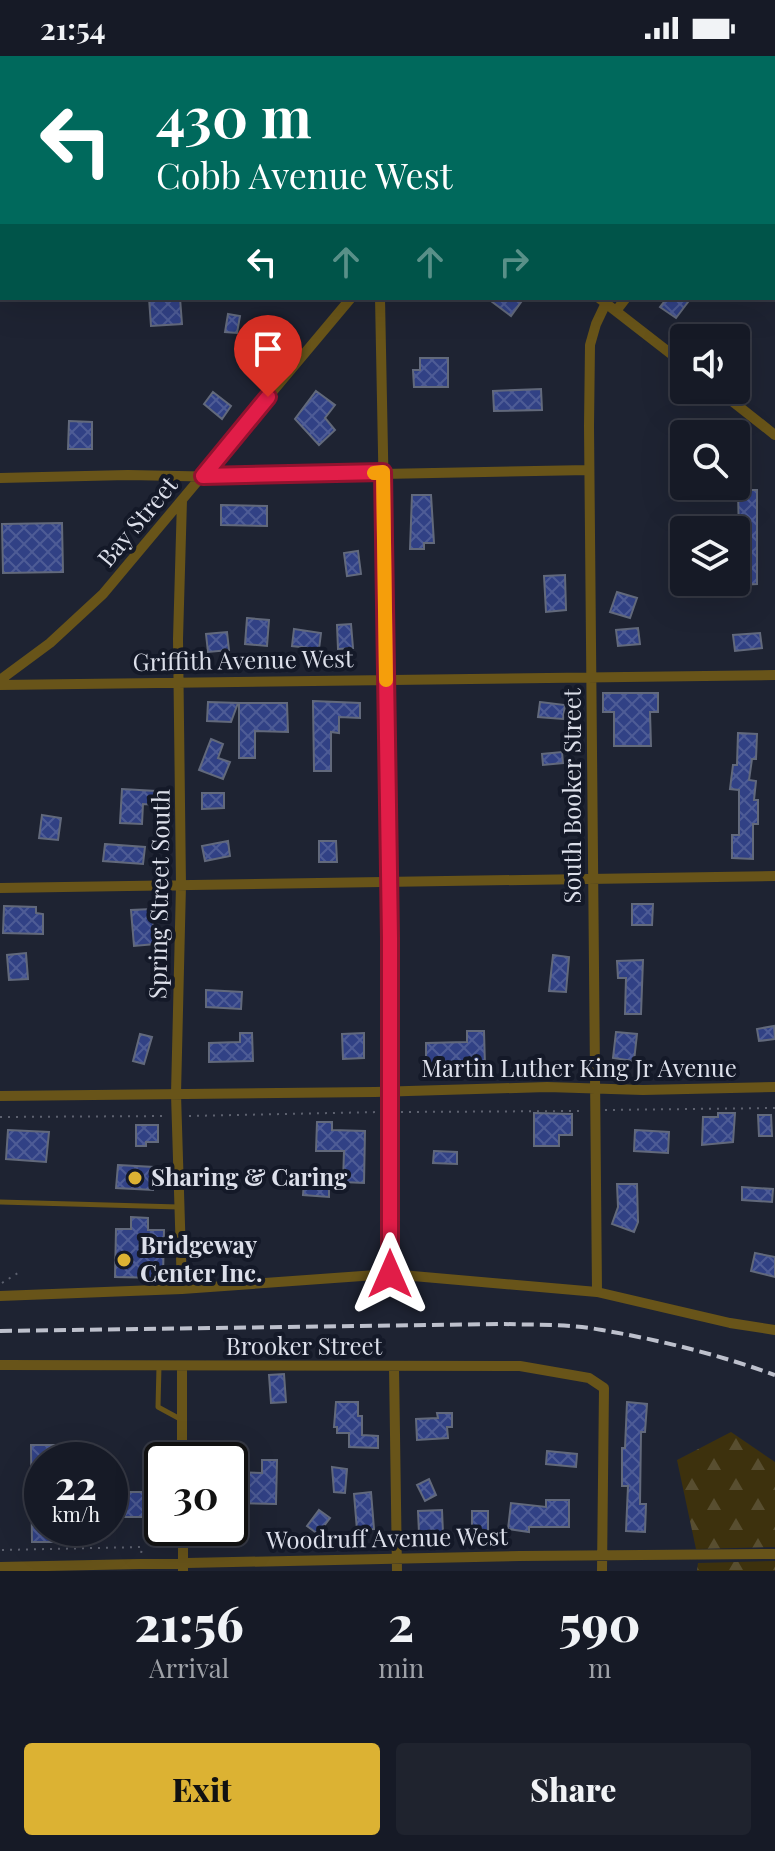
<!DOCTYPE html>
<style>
body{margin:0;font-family:"Playfair Display",serif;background:#1f232e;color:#f1f3f6;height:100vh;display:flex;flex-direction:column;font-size:30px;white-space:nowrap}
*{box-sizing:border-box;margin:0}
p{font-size:26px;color:#9ea1a7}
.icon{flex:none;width:44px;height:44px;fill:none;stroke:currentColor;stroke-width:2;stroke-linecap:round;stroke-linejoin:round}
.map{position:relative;height:1515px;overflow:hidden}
.details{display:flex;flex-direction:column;background:#161a26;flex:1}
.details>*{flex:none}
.guide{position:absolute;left:0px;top:0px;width:776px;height:244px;box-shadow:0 8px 32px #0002,0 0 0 2px #353843;background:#00695c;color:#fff;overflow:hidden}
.buttons{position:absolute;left:670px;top:268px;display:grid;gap:16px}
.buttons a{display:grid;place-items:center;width:80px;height:80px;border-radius:8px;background:#161a26;box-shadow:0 8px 32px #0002,0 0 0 2px #353843;font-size:40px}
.speed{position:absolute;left:24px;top:1386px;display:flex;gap:16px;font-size:40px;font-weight:700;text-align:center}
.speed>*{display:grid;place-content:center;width:104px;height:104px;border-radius:50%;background:#161a26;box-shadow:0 8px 32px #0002,0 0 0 2px #353843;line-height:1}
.speed small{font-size:20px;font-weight:400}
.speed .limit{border:4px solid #111;border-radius:12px;background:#fff;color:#111}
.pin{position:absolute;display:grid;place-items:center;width:68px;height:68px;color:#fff;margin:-82px -34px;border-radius:50% 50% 50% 0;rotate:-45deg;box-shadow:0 0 8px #0007}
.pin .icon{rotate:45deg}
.me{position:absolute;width:88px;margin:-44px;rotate:0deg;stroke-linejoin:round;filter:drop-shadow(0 0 6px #0008)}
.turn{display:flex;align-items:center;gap:28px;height:168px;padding:0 24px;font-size:36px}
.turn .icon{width:104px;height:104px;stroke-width:2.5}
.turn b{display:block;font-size:56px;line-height:68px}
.lanes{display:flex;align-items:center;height:76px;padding:0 24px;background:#0003;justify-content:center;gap:40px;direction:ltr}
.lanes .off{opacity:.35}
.eta{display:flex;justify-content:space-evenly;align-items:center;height:136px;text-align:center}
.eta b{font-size:48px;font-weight:800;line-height:56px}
.button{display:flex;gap:16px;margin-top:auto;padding:16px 24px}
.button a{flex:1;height:92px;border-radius:8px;background:#dcb233;color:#111;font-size:32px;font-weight:800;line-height:92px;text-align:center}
.button a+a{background:#1f232e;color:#f1f3f6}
.status{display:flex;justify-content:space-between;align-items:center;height:56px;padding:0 40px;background:#161a26;direction:ltr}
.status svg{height:22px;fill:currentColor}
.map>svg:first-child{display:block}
.forest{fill:url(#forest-firs)}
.building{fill:url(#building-cross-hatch);stroke:#62697b;stroke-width:2}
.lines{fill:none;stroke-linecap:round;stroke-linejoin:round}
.path{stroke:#5d616f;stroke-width:2;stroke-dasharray:2 6;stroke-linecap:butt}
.service{stroke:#685419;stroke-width:5}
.minor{stroke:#685419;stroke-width:10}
.rail{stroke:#bdc0cc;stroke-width:4;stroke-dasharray:12 6;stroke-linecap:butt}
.route-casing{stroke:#92132f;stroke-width:20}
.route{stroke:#e11d48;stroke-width:14}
.slow{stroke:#f59e0b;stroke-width:14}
.poi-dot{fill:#dcb233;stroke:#141928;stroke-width:3}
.labels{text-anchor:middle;stroke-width:8;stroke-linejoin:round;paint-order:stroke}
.street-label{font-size:24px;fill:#dcdfea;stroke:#141928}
.poi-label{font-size:24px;font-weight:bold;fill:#dcdfea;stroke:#141928;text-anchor:start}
</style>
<div class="status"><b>21:54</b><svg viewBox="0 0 49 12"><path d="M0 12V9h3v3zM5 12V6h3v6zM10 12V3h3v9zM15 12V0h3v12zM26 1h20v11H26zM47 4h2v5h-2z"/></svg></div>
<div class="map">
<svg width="775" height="1515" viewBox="0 0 775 1515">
<defs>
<pattern id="forest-firs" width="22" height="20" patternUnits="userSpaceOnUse" patternTransform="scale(2)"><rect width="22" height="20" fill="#3d310d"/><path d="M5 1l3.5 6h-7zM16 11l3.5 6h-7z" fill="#584e30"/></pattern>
<pattern id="building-cross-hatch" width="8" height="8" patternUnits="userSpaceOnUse" patternTransform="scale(2)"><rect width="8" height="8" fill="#314185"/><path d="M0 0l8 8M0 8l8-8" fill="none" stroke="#4e5c96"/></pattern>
</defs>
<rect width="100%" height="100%" fill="#1e2332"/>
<path class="forest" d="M731,1376L775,1406V1491L696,1493L677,1404Z
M775,1505V1515H697L698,1507Z"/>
<path class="building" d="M149,242H180L182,268L151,270Z
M487,242H524L511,260Z
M667,242H691L676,262L660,251Z
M228,258L240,260L237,277L225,276Z
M420,302H448V331H414L413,314H420Z
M541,333L542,354L494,355L493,335Z
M316,335L335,349L325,362L335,374L319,389L295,363Z
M213,336L231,350L222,363L204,348Z
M69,365L92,366V393H68Z
M738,434H757V528L740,529Z
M412,439H431L434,487H424V493H410Z
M221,449L267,450V470L221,469Z
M62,467L63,516L3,517L2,468Z
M358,495L361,518L347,520L344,497Z
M565,519L566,554L546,556L544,520Z
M617,536L637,542L630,562L610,556Z
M247,562L269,564L267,590L245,588Z
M351,568L353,592L338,593L337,569Z
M638,572L640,588L618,590L616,574Z
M294,573L321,577L319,593L292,590Z
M227,576L229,594L208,596L206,578Z
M760,577L762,592L735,595L733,579Z
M603,637H658V656H650L651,690H614V656H603Z
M313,645L360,647V662L339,661V677L331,676V715H314Z
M208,646L238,647L231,666L207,665Z
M540,646L565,649L563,663L538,661Z
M239,647H287L288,676L255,675V702H239Z
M738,677L757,678L756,703H752L749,724L756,725L754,744H758V768H753V803L732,802V779H739V734L730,733L733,709H737Z
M211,683L223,688L218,702L230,706L223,723L199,714Z
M562,696L563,707L543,709L542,698Z
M122,733L156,735L155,749L143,748L142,768L120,767Z
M202,737H224V752L202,753Z
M42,759L61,762L58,784L39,782Z
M228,785L230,800L205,805L202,790Z
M319,785H336L337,806H319Z
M105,788L145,791L143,808L103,805Z
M632,848H653L652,869H632Z
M4,850L36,851V857L43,858V878L3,877Z
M152,853L155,888L134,890L131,854Z
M26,897L28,923L9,924L7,899Z
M553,899L569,901L566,936L549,935Z
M643,904L641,958H625L626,922H618L617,905Z
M206,934L242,936L241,953L206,951Z
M774,970L775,983L759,985L757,973Z
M467,975H484L485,1010L426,1012V987L467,986Z
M616,976L637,978L634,1005L613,1002Z
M240,977H252L253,1005L209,1006V987L240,986Z
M364,977V1002L343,1003L342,978Z
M140,978L152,981L144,1008L133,1005Z
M534,1057L572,1058V1079H559V1090H534Z
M718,1057H735L733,1086L702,1089L703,1061H718Z
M758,1059H771L772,1080H759Z
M317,1066H332V1074L365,1075L364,1127L343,1126L344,1095H316Z
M136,1069H158V1086H146V1090H136Z
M8,1074L49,1076L46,1106L6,1103Z
M635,1074L669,1076L668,1097L634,1095Z
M434,1095L457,1096V1108L433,1107Z
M118,1109L154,1111L153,1134L116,1132Z
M304,1126L329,1127V1141L303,1139Z
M617,1128H637L638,1166L634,1176L612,1168L618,1151Z
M742,1131L773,1133L772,1146L742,1144Z
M131,1161L148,1162V1174H164L163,1222L115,1221L116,1173H131Z
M755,1197L775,1201V1221L751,1215Z
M284,1318L286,1346L271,1347L269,1319Z
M336,1346H358V1360H362V1379L378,1380V1392L349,1391V1377H337V1371H334Z
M627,1346L647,1348L645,1376H641L640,1448H646L645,1476L626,1475L628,1430H622V1392H625Z
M437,1357H452V1371H447L448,1382L417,1384L416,1363L438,1362Z
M31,1389H58V1404H42V1472H60V1486H32Z
M547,1395L577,1398L576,1411L546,1408Z
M262,1404H277L276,1448L230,1447V1416L262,1417Z
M332,1411L347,1413L345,1437L334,1436Z
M429,1423L436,1439L425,1445L417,1429Z
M110,1436H148V1461H110Z
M371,1436L374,1473L357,1474L354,1438Z
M546,1444H569V1471H529V1476L508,1473L511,1447L546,1451Z
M319,1454L330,1462L318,1478L307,1470Z
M442,1454L443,1477H419L418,1455Z
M472,1455H488V1475H472Z"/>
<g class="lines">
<path class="path" d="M683,0L685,2
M774,71H775
M605,1054L775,1052
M401,1056L583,1055
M189,1060L379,1056
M0,1061L167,1060
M2,1227L18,1217
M2,1494L142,1491L141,1498"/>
<path class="service" d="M0,1146L179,1151
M159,1310L158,1351L182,1364"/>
<path class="minor" d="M274,0L277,2
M710,0L713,2
M248,2L251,0
M477,2V0
M0,12H2
M774,50V52
M0,217H2
M380,242L389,704L390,1218
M599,242L684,308
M616,255L626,242
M718,334L775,379
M0,422L128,419L228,421L589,414
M182,444L178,583L181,829L176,1038L182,1233
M0,624L50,587L103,538L351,242
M0,629L775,619
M0,832L775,820
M0,1040L375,1036L547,1031L643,1034L775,1031
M597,1236L589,370L590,289L596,268L606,247
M0,1240L182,1233L390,1218L597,1236L730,1267L775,1274
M0,1309L520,1310L589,1322L604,1332L602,1515
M394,1310L397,1515
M182,1311V1404
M183,1472V1515
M0,1511L520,1500L775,1498"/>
<path class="rail" d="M0,1275L504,1268C536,1269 570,1268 602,1274C660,1284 720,1299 775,1319"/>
</g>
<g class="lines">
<g class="route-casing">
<path id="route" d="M268,341L203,420L383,416L390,882V1218"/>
</g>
<use href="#route" class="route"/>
<path class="slow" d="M374,417L383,416L386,624"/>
</g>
<g class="poi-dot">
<circle cx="135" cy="1122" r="8"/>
<circle cx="124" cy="1204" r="8"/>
</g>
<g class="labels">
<g class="street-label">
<text transform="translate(138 466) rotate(-50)" y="8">Bay Street</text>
<text transform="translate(243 605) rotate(-1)" y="8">Griffith Avenue West</text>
<text transform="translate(573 740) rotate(-90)" y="8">South Booker Street</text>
<text transform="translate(160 838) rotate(-89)" y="8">Spring Street South</text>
<text x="579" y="1021">Martin Luther King Jr Avenue</text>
<text x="304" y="1299">Brooker Street</text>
<text transform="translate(387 1483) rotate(-1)" y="8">Woodruff Avenue West</text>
</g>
<g class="poi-label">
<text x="151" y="1130">Sharing &amp; Caring</text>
<text x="140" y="1198">Bridgeway<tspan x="140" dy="28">Center Inc.</tspan></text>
</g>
</g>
</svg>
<div class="buttons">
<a><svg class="icon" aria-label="sound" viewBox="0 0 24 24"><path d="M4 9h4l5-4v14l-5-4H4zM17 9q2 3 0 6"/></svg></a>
<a><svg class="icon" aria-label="search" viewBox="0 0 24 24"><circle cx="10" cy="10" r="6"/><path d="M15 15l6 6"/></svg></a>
<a><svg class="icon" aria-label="layers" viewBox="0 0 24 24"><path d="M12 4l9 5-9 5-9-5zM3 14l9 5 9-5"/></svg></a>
</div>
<div class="speed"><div>22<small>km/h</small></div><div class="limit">30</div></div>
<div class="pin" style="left:268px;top:341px;background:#d93025"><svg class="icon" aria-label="arrive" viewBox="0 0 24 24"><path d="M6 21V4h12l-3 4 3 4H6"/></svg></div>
<svg class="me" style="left:390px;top:1218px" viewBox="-20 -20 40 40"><path d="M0-17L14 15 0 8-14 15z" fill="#e11d48" stroke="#fff" stroke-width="4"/></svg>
<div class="guide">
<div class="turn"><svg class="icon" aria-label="left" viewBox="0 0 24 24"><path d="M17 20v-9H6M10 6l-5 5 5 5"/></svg><div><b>430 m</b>Cobb Avenue West</div></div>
<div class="lanes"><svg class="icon" aria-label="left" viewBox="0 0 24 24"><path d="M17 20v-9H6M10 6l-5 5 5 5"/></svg><svg class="icon off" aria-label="ahead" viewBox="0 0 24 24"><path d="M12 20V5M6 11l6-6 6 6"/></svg><svg class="icon off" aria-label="ahead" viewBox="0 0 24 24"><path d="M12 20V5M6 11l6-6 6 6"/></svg><svg class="icon off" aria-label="right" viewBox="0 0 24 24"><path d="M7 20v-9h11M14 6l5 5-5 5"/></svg></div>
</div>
</div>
<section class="details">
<div class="eta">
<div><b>21:56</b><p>Arrival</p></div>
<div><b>2</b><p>min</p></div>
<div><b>590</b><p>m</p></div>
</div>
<div class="button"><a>Exit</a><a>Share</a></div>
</section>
